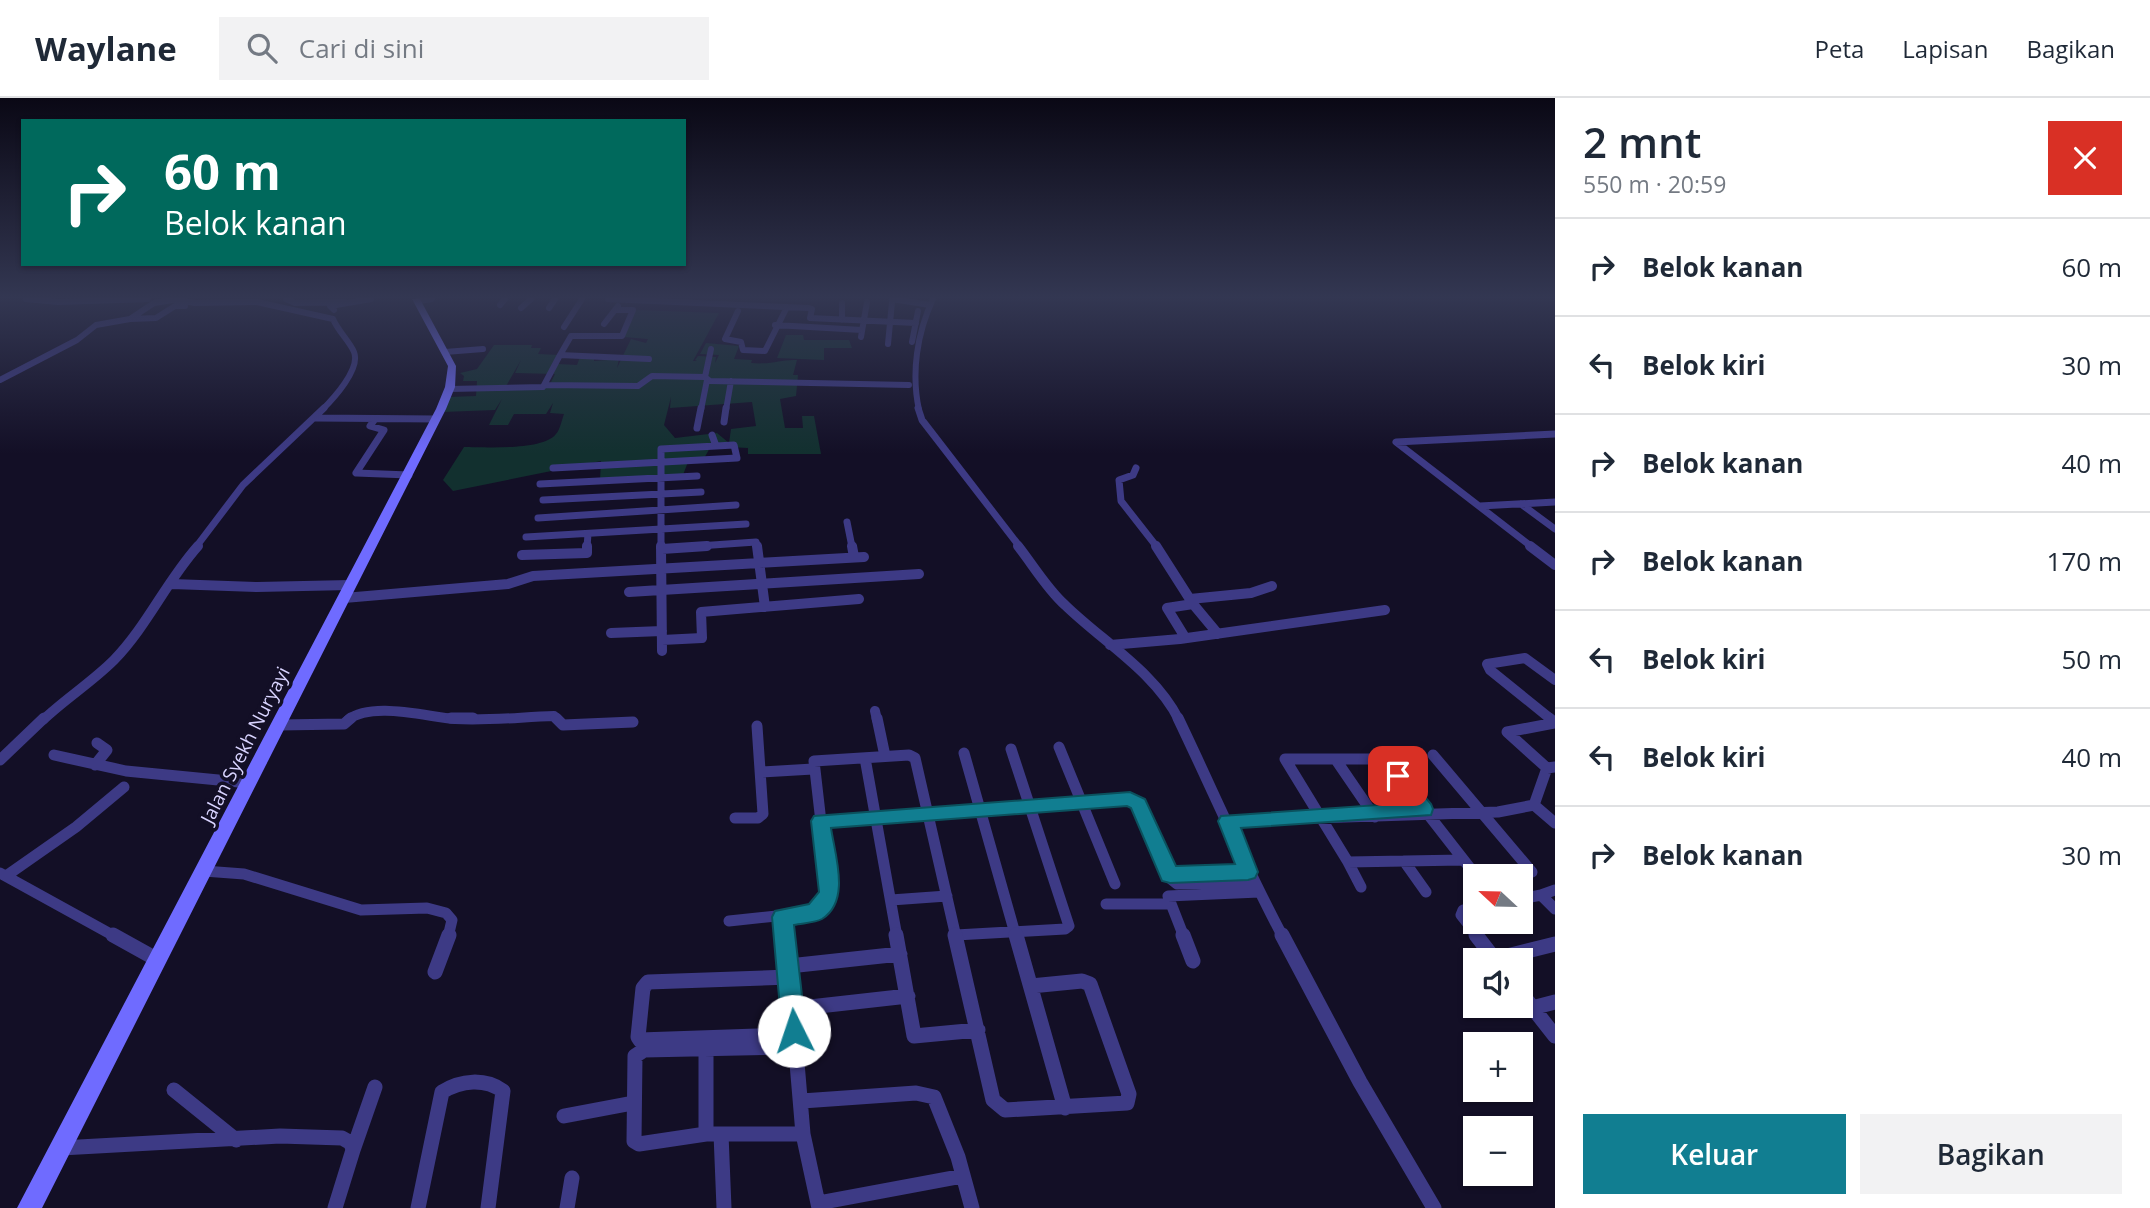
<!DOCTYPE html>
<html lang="id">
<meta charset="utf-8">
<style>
body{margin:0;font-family:"Open Sans",sans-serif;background:#f2f2f3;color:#1f2937;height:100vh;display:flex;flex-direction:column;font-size:26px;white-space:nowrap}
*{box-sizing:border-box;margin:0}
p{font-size:23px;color:#747a83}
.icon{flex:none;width:38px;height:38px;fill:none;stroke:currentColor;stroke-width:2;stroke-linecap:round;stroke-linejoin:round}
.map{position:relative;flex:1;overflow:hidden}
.details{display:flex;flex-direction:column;background:#fff;width:595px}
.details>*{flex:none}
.banner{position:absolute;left:21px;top:21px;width:665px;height:147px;border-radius:0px;box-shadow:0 2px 5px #0004;background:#00695c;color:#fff;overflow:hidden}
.needle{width:46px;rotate:292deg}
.fabs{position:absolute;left:1463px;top:766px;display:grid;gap:14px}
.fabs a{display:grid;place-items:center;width:70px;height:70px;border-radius:0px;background:#fff;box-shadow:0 2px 5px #0004;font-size:35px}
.pin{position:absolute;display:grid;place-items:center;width:60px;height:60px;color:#fff;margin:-30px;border-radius:14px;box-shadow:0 4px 10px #0006}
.me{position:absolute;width:77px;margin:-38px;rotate:356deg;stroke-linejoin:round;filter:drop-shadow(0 0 5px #0008)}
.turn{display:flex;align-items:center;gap:24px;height:147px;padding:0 28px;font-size:32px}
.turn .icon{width:91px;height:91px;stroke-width:2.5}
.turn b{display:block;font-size:49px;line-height:60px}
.round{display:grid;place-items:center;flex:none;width:74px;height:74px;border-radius:0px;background:#f2f2f3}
.summary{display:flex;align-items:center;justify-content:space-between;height:119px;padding:0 28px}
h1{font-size:42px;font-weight:600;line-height:52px}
.button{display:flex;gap:14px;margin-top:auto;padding:14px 28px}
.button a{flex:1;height:80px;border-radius:0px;background:#117e91;color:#fff;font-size:28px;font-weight:600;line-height:80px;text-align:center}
.button a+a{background:#f2f2f3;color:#1f2937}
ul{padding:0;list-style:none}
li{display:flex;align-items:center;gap:21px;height:98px;padding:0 28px;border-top:2px solid #e0e1e3}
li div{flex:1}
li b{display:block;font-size:26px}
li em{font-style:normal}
header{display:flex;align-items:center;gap:42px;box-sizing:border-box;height:98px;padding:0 35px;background:#fff;border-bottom:2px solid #e0e1e3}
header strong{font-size:33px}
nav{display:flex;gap:38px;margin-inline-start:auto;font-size:24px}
.search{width:490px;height:63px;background:#f2f2f3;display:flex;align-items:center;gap:18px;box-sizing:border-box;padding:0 24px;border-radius:0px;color:#747a83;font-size:26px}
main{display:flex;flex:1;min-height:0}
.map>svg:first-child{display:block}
.green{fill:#12302f;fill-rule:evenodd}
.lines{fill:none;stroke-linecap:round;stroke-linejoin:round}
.street-far4{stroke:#3d3a85;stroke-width:6}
.street-far3{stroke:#3d3a85;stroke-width:7}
.street-far2{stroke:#3d3a85;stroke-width:10}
.street-far1{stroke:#3d3a85;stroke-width:11}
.street{stroke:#3d3a85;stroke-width:15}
.secondary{fill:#6f6bff;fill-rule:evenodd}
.route{fill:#117e91;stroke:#0b525e;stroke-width:2}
.labels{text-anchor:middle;stroke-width:7;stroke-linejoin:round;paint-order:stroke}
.street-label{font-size:19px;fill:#d9d4ff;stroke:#130f26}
</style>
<header>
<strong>Waylane</strong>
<div class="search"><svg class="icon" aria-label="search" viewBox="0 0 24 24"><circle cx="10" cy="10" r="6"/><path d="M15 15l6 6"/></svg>Cari di sini</div>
<nav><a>Peta</a><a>Lapisan</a><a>Bagikan</a></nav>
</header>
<main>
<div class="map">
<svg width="1555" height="1110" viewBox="0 0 1555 1110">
<rect width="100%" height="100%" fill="#130f26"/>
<path class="green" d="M636,212L719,215L693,263H697L695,262L698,258L716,259L715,265L719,257L700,256L706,245L739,248L734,261L752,262L751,265C772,267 781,261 797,262L793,277H798L796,298L780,301L785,330H803L802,318H814L821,356H748V350L711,348L702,364H688L681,382H600L601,363L453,393L443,382L464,349C484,349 543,353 556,336C560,332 562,321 564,316L550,315L553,305L546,316H514L508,327H489L502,301L495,312L442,314L449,299L476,298L477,283H463L464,278L460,275L477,271L494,247H532L531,250H541L538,256L560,257L558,266L577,267L580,259H594V263L619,261L617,270L631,241L646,245L648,241L624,239ZM521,262L515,275L555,276L548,290H505ZM671,299L670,310L752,304L756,328L731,331L729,345L717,335L675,340L664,327Z
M786,237H803L804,242H849L852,250H824V262L777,260Z"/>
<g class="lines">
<path class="street-far4" d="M26,201L58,204L148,201
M172,201L195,205L257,204L333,221C338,233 350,244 354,254C361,271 333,301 322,312
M286,201L295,205L344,204
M608,201L809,210L812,211L810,220L916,225
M892,201L930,207
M418,203L432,201
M842,205V222
M500,207L505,201
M521,210L531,201
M549,210L555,201
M334,212L330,208L371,201
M615,212H633L622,238H571L560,257L649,261
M738,213L725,241L741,244L743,252L765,253L787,209
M130,221L156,220L175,208H185
M604,226L618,208
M775,227L862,232
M564,229L582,201
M861,239L867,204
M912,244L918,213
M888,246L892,204
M711,251L705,279L710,283L909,287
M445,254L483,251
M0,282L77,242L96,227L130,221L154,205L173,202
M545,287L638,288L652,278L705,279
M449,291L543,289L560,257
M701,312L707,282
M726,312L731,283
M919,312C911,275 917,235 933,201"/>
<path class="street-far3" d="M918,310L922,322L1020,449
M316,320L436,321
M375,321L370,328L384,332L356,375L409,377
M724,324L726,310
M697,330L701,310
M553,370L737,360L734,347L716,348
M1136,370L1133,377L1119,382L1121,403L1157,449
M540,386L697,378
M543,402L701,394
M1521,406L1555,431
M1480,408L1555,404
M538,420L736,407
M847,424L852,449
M526,439L746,426
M196,449L243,387L324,310
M587,449L588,436
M661,449V351L716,348L712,337
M684,449L756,444L757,449
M1532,449L1396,344L1555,336"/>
<path class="street-far2" d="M661,448L662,553
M757,448L765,509
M852,448L854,459
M1018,448C1033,467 1047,491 1065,507C1103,544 1155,574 1179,622
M1530,448L1555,467
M662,451L707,448
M522,457L587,455V448
M172,486L257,489L350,487
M629,494L919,476
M344,500L508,486L533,478L864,459
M1190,501L1251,495L1272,488
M1193,506L1218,536
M611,535L662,533
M1180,541L1385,512
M662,542L702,540L701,514L859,501
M1110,547L1180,541L1183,536L1167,510L1193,506L1156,448
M875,613L877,622
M43,622C65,601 92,584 114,562C147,528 166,484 198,448
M348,622C372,603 427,619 455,621C488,623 521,619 554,618L558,622
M1552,622L1490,572L1487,566L1525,560L1555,582"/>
<path class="street-far1" d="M451,620H473
M556,620L563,627L633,624
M877,620L885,658
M1178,620C1213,693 1245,768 1283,839
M1549,620L1555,625
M279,627L344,626L351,620
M1059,649L1115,786
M964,655L1016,839
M54,657L126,673L249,685
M1433,657L1532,774
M865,660L897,839
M0,662L44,620
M1336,662L1375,719
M95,667L107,652L97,645
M1547,670L1507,634L1555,625
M761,674L813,671
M1534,707L1555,725
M735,720H758L763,716L757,628
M821,723L1130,701L1139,706L1172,782L1177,786L1253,784
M1228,723L1498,714L1534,707L1547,670L1555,669
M1462,762L1348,764L1285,661H1385L1477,779
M1404,763L1426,794
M1348,764L1361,789
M204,773L244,776L361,812L427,810L446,815L452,822L448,839
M0,775L116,839
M1170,777L1248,774
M6,778L76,729L124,689
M1555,792L1541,797L1555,811
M1521,801L1541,797
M891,802L947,798
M1106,806H1170
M1475,809L1463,812L1461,817L1478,839
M783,819L785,839
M729,823L815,814L829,794L814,663L909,657L915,660L956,839
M956,837L1065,831L1069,828L1011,651
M1184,839L1168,798L1259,794"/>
<path class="street" d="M113,837L158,862
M785,837L789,879
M896,837L914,938L978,932
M955,837L993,1002L1005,1012L1127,1005L1129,996L1090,886L1082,883L1031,888
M1016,837L1065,1010
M1183,837L1193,863
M1282,837L1360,984L1434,1110
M1476,837L1496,863
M1495,861L1555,846
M789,868L900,856
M435,874L449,837
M789,879L794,933L789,937L640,942L638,939L643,890L648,884Z
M1521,895L1555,938
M1532,910L1555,904
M792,911L908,898
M791,949L796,953L803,1036H706L639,1046L634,1043L635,958L644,952Z
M706,951V1036
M174,992L236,1042
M802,1003L916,995L934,999L958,1059L972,1110
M564,1018L633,1005
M721,1036L724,1110
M803,1036L819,1110
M61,1050L280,1038L342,1040L351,1045L353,1052L335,1110
M353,1052L375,989
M818,1105L963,1078
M418,1110L442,994C461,982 485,980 503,993L488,1110
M567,1110L572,1080"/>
<path class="secondary" d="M412,201H420L456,268L455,289L446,311L42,1110H17L436,311L445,289L448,268Z"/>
</g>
<linearGradient id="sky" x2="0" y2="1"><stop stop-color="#0a0815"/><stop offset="0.56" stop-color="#333752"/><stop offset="1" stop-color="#333752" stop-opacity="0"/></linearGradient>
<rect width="1555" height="356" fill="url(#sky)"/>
<path class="route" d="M1398,671L1404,673L1431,706L1433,711L1431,717L1241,730L1258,774L1255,780L1248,782L1170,785L1162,783L1131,710L1127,708L831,730C835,757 851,803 822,821C815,825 803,825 794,827L806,933L802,941L794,944L785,941L782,933L772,819L775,813L809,806L819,794L811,723L814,718L1130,694L1145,701L1176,768L1235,766L1218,723L1221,718L1408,705L1389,678Z"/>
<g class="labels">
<g class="street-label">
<text transform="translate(245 647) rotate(-63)" y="7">Jalan Syekh Nuryayi</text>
</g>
</g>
</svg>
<div class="fabs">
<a><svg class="needle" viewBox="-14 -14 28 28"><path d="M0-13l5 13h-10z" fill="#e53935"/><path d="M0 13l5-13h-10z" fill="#747a83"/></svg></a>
<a><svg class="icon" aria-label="sound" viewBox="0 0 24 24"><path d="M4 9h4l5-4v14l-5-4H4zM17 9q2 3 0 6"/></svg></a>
<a>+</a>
<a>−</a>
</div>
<div class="pin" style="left:1398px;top:678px;background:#d93025"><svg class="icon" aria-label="arrive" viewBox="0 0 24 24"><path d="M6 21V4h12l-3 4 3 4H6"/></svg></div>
<svg class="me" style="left:794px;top:933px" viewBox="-20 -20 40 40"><circle r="19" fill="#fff"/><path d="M0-13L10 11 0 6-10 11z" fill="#117e91"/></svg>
<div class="banner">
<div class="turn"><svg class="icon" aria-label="right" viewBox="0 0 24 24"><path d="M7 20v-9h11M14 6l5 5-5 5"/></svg><div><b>60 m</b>Belok kanan</div></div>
</div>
</div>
<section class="details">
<div class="summary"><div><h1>2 mnt</h1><p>550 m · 20:59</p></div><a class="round" style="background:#d93025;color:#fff"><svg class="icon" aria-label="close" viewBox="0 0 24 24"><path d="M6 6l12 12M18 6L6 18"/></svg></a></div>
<ul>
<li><svg class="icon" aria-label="right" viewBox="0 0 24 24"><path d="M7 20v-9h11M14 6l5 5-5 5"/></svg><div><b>Belok kanan</b></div><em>60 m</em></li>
<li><svg class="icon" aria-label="left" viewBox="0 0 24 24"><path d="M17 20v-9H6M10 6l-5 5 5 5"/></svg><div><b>Belok kiri</b></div><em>30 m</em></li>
<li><svg class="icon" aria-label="right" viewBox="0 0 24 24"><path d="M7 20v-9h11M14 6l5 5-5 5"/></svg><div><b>Belok kanan</b></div><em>40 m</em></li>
<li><svg class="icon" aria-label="right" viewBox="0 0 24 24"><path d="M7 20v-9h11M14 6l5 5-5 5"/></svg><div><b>Belok kanan</b></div><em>170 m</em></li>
<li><svg class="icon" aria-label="left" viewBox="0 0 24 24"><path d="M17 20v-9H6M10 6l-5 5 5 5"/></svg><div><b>Belok kiri</b></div><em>50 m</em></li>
<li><svg class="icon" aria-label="left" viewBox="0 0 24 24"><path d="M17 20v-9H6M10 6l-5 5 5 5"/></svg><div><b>Belok kiri</b></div><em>40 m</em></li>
<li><svg class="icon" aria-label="right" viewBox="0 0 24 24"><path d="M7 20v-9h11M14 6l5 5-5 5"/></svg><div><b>Belok kanan</b></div><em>30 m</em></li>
</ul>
<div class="button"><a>Keluar</a><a>Bagikan</a></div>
</section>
</main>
